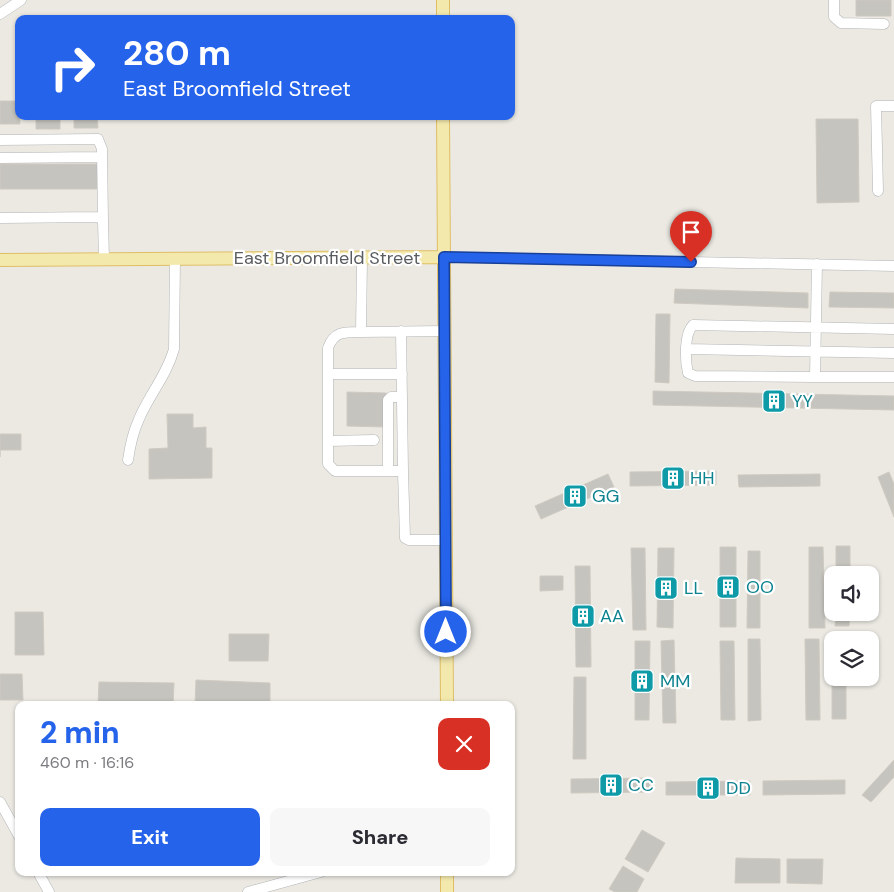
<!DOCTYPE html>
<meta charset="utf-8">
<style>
body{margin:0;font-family:"DM Sans",sans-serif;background:#f7f7f7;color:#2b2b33;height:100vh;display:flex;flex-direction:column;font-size:19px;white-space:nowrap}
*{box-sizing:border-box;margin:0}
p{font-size:16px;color:#7c7c81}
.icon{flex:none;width:28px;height:28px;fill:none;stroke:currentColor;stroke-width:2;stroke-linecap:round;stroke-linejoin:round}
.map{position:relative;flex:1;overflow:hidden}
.sheet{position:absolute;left:15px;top:701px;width:500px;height:175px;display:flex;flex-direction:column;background:#fff;border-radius:10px;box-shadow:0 1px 4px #0004}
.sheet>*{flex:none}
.hud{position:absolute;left:15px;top:15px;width:500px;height:105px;border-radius:10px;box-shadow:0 1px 4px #0004;background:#2563eb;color:#fff;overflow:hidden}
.fabs{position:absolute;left:824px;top:566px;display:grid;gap:10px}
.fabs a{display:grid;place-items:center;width:55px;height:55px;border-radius:10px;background:#fff;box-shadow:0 1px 4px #0004;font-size:25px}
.pin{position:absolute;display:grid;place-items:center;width:42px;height:42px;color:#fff;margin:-51px -21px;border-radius:50% 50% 50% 0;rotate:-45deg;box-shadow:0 0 5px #0007}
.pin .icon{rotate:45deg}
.me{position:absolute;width:55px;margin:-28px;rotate:0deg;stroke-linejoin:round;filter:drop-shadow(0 0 4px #0008)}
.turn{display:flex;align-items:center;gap:18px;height:105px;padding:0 25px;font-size:22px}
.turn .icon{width:65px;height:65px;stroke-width:2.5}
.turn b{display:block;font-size:35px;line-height:42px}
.round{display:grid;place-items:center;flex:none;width:52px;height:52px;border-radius:10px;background:#f7f7f7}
.headline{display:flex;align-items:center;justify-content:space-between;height:85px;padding:0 25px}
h1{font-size:30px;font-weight:800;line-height:38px;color:#2563eb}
.action{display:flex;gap:10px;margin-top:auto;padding:10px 25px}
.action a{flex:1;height:58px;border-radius:10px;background:#2563eb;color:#fff;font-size:20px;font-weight:800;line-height:58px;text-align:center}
.action a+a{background:#f7f7f7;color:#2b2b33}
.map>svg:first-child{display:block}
.building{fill:#c6c4be;stroke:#cfcac1}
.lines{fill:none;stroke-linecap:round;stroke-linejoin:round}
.minor-casing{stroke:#b2b4b7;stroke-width:11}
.major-casing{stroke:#dfbe66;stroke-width:14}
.minor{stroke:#fff;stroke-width:10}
.major{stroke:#f4e9ad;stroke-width:12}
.route-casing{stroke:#184099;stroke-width:12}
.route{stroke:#2563eb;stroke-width:9}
.labels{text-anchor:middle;stroke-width:4.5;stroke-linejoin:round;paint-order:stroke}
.street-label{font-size:18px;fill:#5a5d60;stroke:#fff}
.culture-label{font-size:18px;fill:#0d838f;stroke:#fff;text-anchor:start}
</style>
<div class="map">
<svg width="894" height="892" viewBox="0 0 894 892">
<rect width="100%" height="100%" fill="#ebe9e2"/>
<path class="building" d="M856,0H891V16H856Z
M0,101H19L20,124H0Z
M36,116H60V129H36Z
M74,116H97L98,128H74Z
M816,119H858L859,202L817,203Z
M0,164H99V189H0Z
M675,289L808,293V308L674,303Z
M830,292L894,293V308L829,307Z
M656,314H670L669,383L655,382Z
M653,391L894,396V410L653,405Z
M347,392L386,393V427L347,426Z
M167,414H193V428L206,427V448H212V478L149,479V449L168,448Z
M0,434H21V450H0V457Z
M716,471V485L630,486V472Z
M889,472L894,484V517L878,477Z
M608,474L614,487L541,519L535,506Z
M820,474V486L739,487L738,475Z
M836,546H850V575H836Z
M720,547H736V627H720Z
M809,547H823L825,628H809Z
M631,548H645L646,630H633Z
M658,548H674L673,628L657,627Z
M748,551H760V628H747Z
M575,566H590L591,667H576Z
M540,576H563V590L540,591Z
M15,612H43L44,655H15Z
M836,612H850L849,626H835Z
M229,634H269L268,661H229Z
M748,639H760L761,720L748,721Z
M805,639H819L820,720H806Z
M832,639H846L832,640V678H846V719H832Z
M674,640L676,723H663L661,641Z
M635,641H650L649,720H635Z
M720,641H734L735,720H721Z
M0,674H22L23,700H0Z
M574,677H586V759H573Z
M196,680L270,683V705H195Z
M99,682L174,683L173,705H98Z
M894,760V777L871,802L862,795Z
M651,778L652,792L571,793V779Z
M845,780V794L763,795V781Z
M750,781V795H666V782Z
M642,830L665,843L648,872L625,859Z
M736,858L780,859V883H735Z
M787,859H823L822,884L787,883Z
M623,866L644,879L637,892H615L609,889Z"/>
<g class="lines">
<g class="minor-casing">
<path id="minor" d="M834,0V17L841,23L884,24
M0,14L21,0
M0,140L98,139L102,149L103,221
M0,158L101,157
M878,191L876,106H894
M0,218L99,217L103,221L104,259
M444,257L894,266
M362,258L361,332L445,331
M817,264L815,377H894
M401,331L403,471
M361,332C345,332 334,331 328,348V464L335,471H403L405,538L409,540H446
M687,349L894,353
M328,374H402
M815,377L695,376L688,373C685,360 684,334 693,325L894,329
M328,441L374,440
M128,460C130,446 133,432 139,419C149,395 167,375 174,349L175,259
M388,471V400L391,397H402
M0,802L19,836
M38,872L49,892
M248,892L321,872"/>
</g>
<g class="major-casing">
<path id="major" d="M443,0V19
M443,116L447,705
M0,260L444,257
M447,872V892"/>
</g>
<use href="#minor" class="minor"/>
<use href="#major" class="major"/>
</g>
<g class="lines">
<g class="route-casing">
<path id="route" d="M446,632L444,257L691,262"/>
</g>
<use href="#route" class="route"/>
</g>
<defs>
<g id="building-square" transform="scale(1.25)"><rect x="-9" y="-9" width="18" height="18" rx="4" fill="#0f9aa8" stroke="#fff"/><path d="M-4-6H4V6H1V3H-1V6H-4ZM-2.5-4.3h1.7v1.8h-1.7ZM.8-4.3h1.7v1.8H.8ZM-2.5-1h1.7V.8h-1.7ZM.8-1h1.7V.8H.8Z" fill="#fff"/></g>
</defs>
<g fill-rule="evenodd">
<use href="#building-square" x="774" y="401"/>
<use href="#building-square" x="673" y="478"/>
<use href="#building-square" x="575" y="496"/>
<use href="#building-square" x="728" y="587"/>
<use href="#building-square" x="666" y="588"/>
<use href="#building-square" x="583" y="616"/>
<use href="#building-square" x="642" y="681"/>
<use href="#building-square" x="611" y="785"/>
<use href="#building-square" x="708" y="788"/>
</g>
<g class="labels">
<g class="street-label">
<text x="327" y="264">East Broomfield Street</text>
</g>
<g class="culture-label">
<text x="792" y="407">YY</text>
<text x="690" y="484">HH</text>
<text x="592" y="502">GG</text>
<text x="746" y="593">OO</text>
<text x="684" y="594">LL</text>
<text x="600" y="622">AA</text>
<text x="660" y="687">MM</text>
<text x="628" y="791">CC</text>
<text x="726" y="794">DD</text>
</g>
</g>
</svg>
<div class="fabs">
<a><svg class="icon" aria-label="sound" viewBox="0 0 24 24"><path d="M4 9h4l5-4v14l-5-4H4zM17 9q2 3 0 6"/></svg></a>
<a><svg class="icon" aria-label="layers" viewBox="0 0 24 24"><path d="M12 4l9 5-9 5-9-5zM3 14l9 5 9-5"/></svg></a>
</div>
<div class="pin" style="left:691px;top:262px;background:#d93025"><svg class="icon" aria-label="arrive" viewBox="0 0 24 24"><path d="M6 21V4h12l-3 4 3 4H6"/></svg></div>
<svg class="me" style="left:446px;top:632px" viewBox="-20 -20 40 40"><circle r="17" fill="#2563eb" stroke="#fff" stroke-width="3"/><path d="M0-11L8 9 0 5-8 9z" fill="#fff"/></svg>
<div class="hud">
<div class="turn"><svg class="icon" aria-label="right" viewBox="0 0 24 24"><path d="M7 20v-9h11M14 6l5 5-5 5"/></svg><div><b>280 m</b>East Broomfield Street</div></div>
</div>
<section class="sheet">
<div class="headline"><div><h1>2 min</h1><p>460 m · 16:16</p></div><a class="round" style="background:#d93025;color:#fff"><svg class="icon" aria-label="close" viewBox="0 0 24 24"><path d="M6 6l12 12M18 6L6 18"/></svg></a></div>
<div class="action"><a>Exit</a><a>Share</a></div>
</section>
</div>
